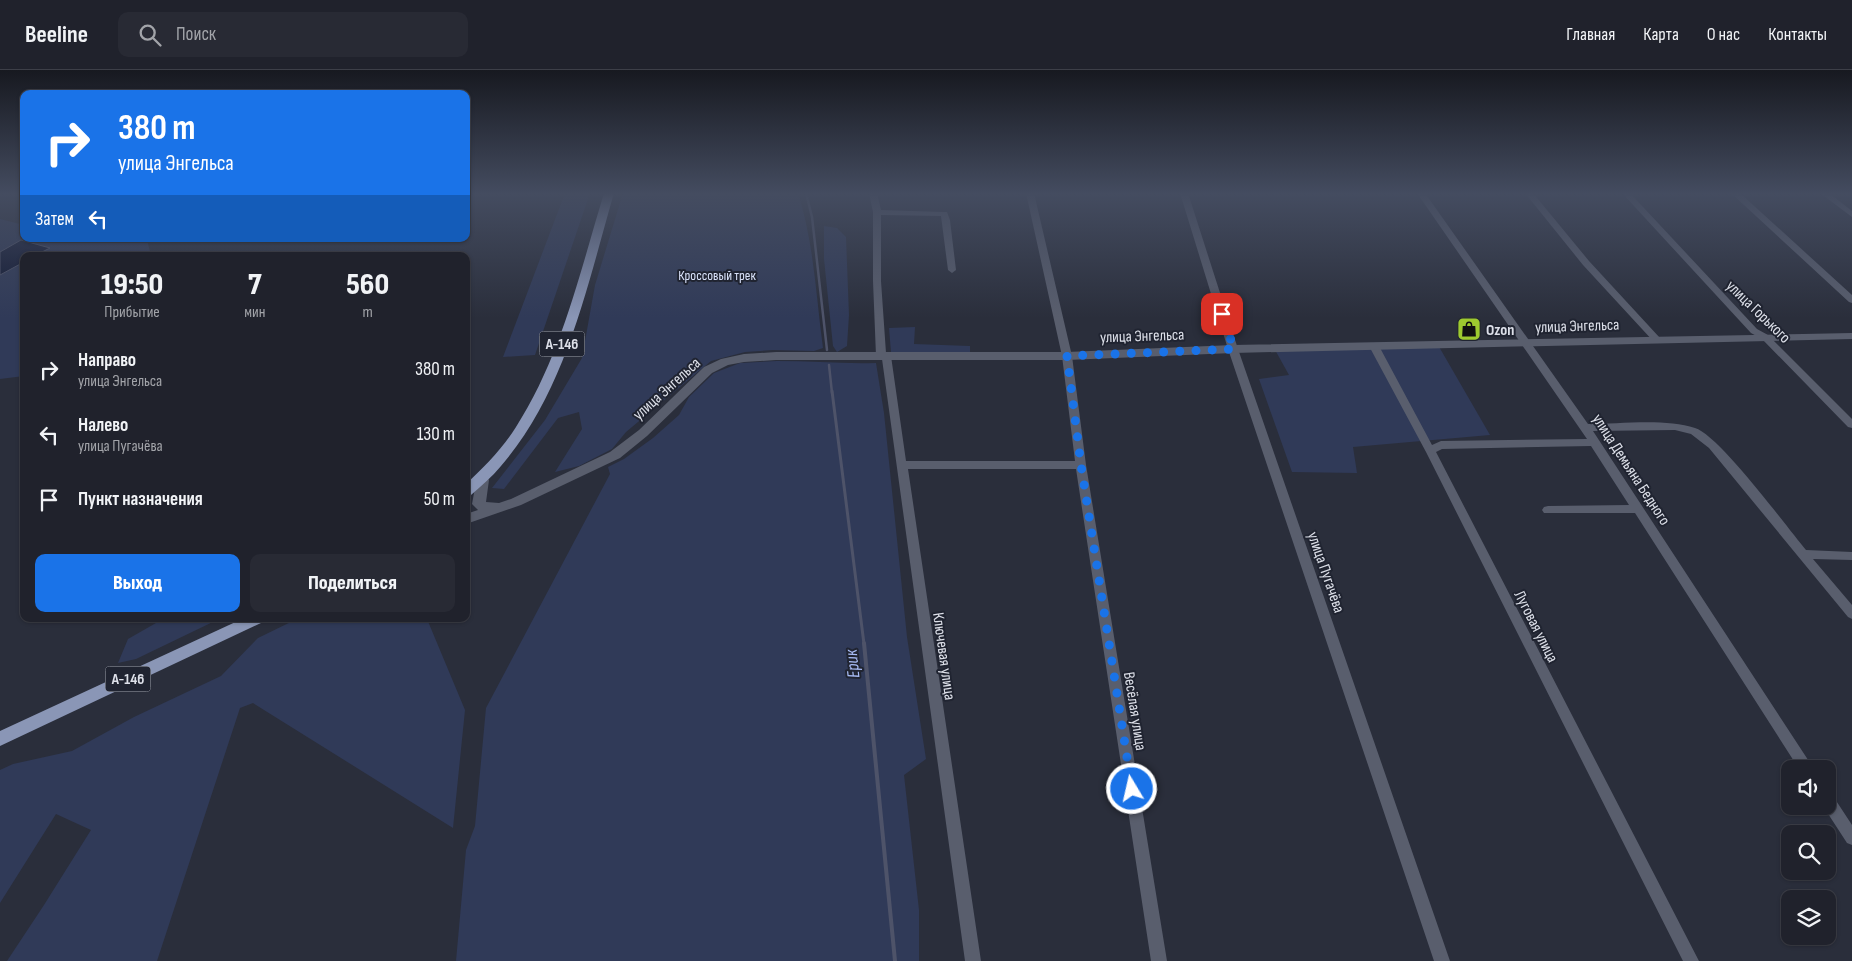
<!DOCTYPE html>
<html lang="ru">
<meta charset="utf-8">
<style>
body{margin:0;font-family:"Sofia Sans Condensed",sans-serif;background:#282a34;color:#f1f3f6;height:100vh;display:flex;flex-direction:column;font-size:19px;white-space:nowrap}
*{box-sizing:border-box;margin:0}
p{font-size:16px;color:#a2a4a9}
.icon{flex:none;width:28px;height:28px;fill:none;stroke:currentColor;stroke-width:2;stroke-linecap:round;stroke-linejoin:round}
.map{position:relative;flex:1;overflow:hidden}
.panel{position:absolute;left:20px;top:182px;width:450px;height:370px;display:flex;flex-direction:column;background:#20222c;border-radius:10px;box-shadow:0 1px 4px #0004,0 0 0 1px #3d3f48}
.panel>*{flex:none}
.banner{position:absolute;left:20px;top:20px;width:450px;height:152px;border-radius:10px;box-shadow:0 1px 4px #0004,0 0 0 1px #3d3f48;background:#1a73e8;color:#fff;overflow:hidden}
.buttons{position:absolute;left:1781px;top:690px;display:grid;gap:10px}
.buttons a{display:grid;place-items:center;width:55px;height:55px;border-radius:10px;background:#20222c;box-shadow:0 1px 4px #0004,0 0 0 1px #3d3f48;font-size:25px}
.pin{position:absolute;display:grid;place-items:center;width:42px;height:42px;color:#fff;margin:-21px;border-radius:10px;box-shadow:0 2px 8px #0006}
.me{position:absolute;width:55px;margin:-28px;rotate:351deg;stroke-linejoin:round;filter:drop-shadow(0 0 4px #0008)}
.turn{display:flex;align-items:center;gap:18px;height:105px;padding:0 15px;font-size:22px}
.turn .icon{width:65px;height:65px;stroke-width:2.5}
.turn b{display:block;font-size:35px;line-height:42px}
.then{display:flex;align-items:center;height:48px;padding:0 15px;background:#0003;gap:10px;font-size:19px}
.eta{display:flex;justify-content:space-evenly;align-items:center;height:85px;text-align:center}
.eta b{font-size:30px;font-weight:800;line-height:35px}
.primary-button{display:flex;gap:10px;margin-top:auto;padding:10px 15px}
.primary-button a{flex:1;height:58px;border-radius:10px;background:#1a73e8;color:#fff;font-size:20px;font-weight:800;line-height:58px;text-align:center}
.primary-button a+a{background:#282a34;color:#f1f3f6}
ul{padding:0;list-style:none}
li{display:flex;align-items:center;gap:15px;height:65px;padding:0 15px}
li div{flex:1}
li b{display:block;font-size:19px}
li em{font-style:normal}
header{display:flex;align-items:center;gap:30px;box-sizing:border-box;height:70px;padding:0 25px;background:#20222c;border-bottom:1px solid #3d3f48}
header strong{font-size:24px}
nav{display:flex;gap:28px;margin-inline-start:auto;font-size:18px}
.search{width:350px;height:45px;background:#282a34;display:flex;align-items:center;gap:12px;box-sizing:border-box;padding:0 18px;border-radius:10px;color:#a2a4a9;font-size:19px}
.map>svg:first-child{display:block}
.green{fill:#303a58}
.water{fill:#101732;stroke:#4e5369}
.lines{fill:none;stroke-linecap:round;stroke-linejoin:round}
.stream-far2{stroke:#4e5369;stroke-width:2.5}
.stream-far1{stroke:#4e5369;stroke-width:3}
.stream{stroke:#4e5369;stroke-width:4}
.minor{fill:#595e6d;fill-rule:evenodd}
.tertiary{fill:#595e6d;fill-rule:evenodd}
.trunk{fill:#8a96b6;fill-rule:evenodd}
.route{stroke:#1a73e8;stroke-width:9;stroke-dasharray:0 16.2}
.labels{text-anchor:middle;stroke-width:4;stroke-linejoin:round;paint-order:stroke}
.far-park-label{font-size:14px;fill:#d9e2fa;stroke:#202431}
.shield{fill:#202431;stroke:#a4a8b2;stroke-width:1}
.shield-label{font-size:15px;font-weight:bold;fill:#dde0e9}
.street-label{font-size:16px;fill:#dde0e9;stroke:#202431}
.poi-label{font-size:16px;font-weight:bold;fill:#dde0e9;stroke:#202431;text-anchor:start}
.water-label{font-size:18px;font-style:italic;fill:#a9bdf6;stroke:#202431}
</style>
<header>
<strong>Beeline</strong>
<div class="search"><svg class="icon" aria-label="search" viewBox="0 0 24 24"><circle cx="10" cy="10" r="6"/><path d="M15 15l6 6"/></svg>Поиск</div>
<nav><a>Главная</a><a>Карта</a><a>О нас</a><a>Контакты</a></nav>
</header>
<div class="map">
<svg width="1852" height="891" viewBox="0 0 1852 891">
<rect width="100%" height="100%" fill="#2a2e3b"/>
<path class="green" d="M565,123H590L535,285L503,287Z
M623,123H798C814,173 816,226 823,278L814,281L773,280L745,282L711,291L626,362L612,379L579,396L555,402L582,359L579,342L558,348L504,419L492,418L545,350L582,288L595,215Z
M0,149L20,154L24,152V169H147L151,186H24V306L0,309Z
M824,156L837,158L846,167L849,245L847,276L837,282L833,276L824,189Z
M915,257L914,274L970,276V283L891,282L889,258Z
M1438,275L1490,365L1353,377L1357,403L1292,402L1259,309L1289,305L1274,278Z
M777,291C811,291 843,294 876,293L884,343L907,567L926,689L904,705L919,840V891H456L466,780L475,756L486,638L610,404L608,397L624,389L653,368L679,345L689,327L714,303L740,293Z
M163,549H219L136,589L118,593L128,569Z
M297,549H427L465,640L453,758L253,633L240,638L157,891H7L44,835L91,760L56,744L0,833V700L13,694L72,681L134,647L221,606L258,568Z"/>
<path class="water" d="M21,170L50,178L34,186H24V192L0,205V182Z"/>
<g class="lines">
<path class="stream-far2" d="M806,123L812,147L827,280
M829,295L832,323"/>
<path class="stream-far1" d="M832,321L864,574"/>
<path class="stream" d="M864,573L895,891"/>
<path class="minor" d="M869,123H877L881,140L944,142H947L950,150L956,200L952,203L948,200L941,146L881,145V211L886,283L891,286L906,391H1075L1062,286L1026,123H1034L1072,286L1086,395L1167,891H1151L1076,399H908L981,891H965L882,289L876,286L873,211V142Z
M1180,123H1188L1238,279L1450,891H1434L1228,279Z
M1417,123H1425L1588,354C1619,354 1666,348 1695,358C1719,365 1786,456 1806,480L1852,482V490L1813,489L1852,535V549L1848,547L1709,378L1691,364L1675,360L1593,361L1814,699H1799L1635,443H1544L1542,440L1544,437L1548,436L1629,435L1591,376L1442,379L1436,382L1699,891H1683L1426,382L1369,276L1374,273L1379,276L1432,375L1441,371L1587,369Z
M1525,123H1533L1589,191L1660,268V272H1654L1583,195Z
M1622,123H1630L1757,259L1768,265L1852,349V358L1848,357L1762,269L1751,263Z
M1731,123H1740L1852,225V233L1849,232Z
M1820,123H1829L1852,141V147Z
M1828,724L1833,726L1852,755V775L1847,773L1823,736H1828Z"/>
<path class="tertiary" d="M1852,263V269L1233,283L1067,290H776L744,292L728,295L712,303L647,366L620,388L521,435L466,454V444L478,440L472,434L477,407H487L489,410L486,432L499,433L511,429L610,382L639,360L704,297L721,289L744,284L776,282H1067L1233,275Z"/>
<path class="trunk" d="M604,123H614C587,216 566,321 501,396C492,407 481,416 471,425L466,427V414C485,396 502,379 516,357C561,287 580,202 604,123Z
M242,549H264L261,553L0,676V661Z"/>
</g>
<linearGradient id="sky" x2="0" y2="1"><stop stop-color="#171920"/><stop offset="0.5" stop-color="#444c60"/><stop offset="1" stop-color="#444c60" stop-opacity="0"/></linearGradient>
<rect width="1852" height="248" fill="url(#sky)"/>
<g class="lines">
<path class="route" d="M1132,719L1081,395L1067,286L1234,279L1222,244"/>
</g>
<defs>
<g id="shop-square" transform="scale(1.25)"><rect x="-9" y="-9" width="18" height="18" rx="4" fill="#9eca2f" stroke="#202431"/><path d="M-5-2.5h2.3a2.7 3.5 0 0 1 5.4 0H5L5.5 6h-11ZM-1.5-2.5h3a1.5 2.3 0 0 0-3 0Z" fill="#111"/></g>
</defs>
<g fill-rule="evenodd">
<use href="#shop-square" x="1469" y="259"/>
</g>
<g class="labels">
<g class="far-park-label">
<text x="717" y="210">Кроссовый трек</text>
</g>
<g class="shield">
<rect x="539.5" y="261.5" width="45" height="25" rx="4"/>
<rect x="105.5" y="596.5" width="45" height="25" rx="4"/>
</g>
<g class="shield-label">
<text x="562" y="279">А-146</text>
<text x="128" y="614">А-146</text>
</g>
<g class="street-label">
<text transform="translate(1759 241) rotate(44)" y="6">улица Горького</text>
<text transform="translate(1577 255) rotate(-2)" y="6">улица Энгельса</text>
<text transform="translate(1142 265) rotate(-2)" y="6">улица Энгельса</text>
<text transform="translate(666 318) rotate(-42)" y="6">улица Энгельса</text>
<text transform="translate(1632 399) rotate(57)" y="6">улица Демьяна Бедного</text>
<text transform="translate(1327 502) rotate(71)" y="6">улица Пугачёва</text>
<text transform="translate(1537 556) rotate(63)" y="6">Луговая улица</text>
<text transform="translate(945 586) rotate(82)" y="6">Ключевая улица</text>
<text transform="translate(1136 641) rotate(81)" y="6">Весёлая улица</text>
</g>
<g class="poi-label">
<text x="1486" y="265">Ozon</text>
</g>
<g class="water-label">
<text transform="translate(852 594) rotate(-96)" y="6">Ерик</text>
</g>
</g>
</svg>
<div class="buttons">
<a><svg class="icon" aria-label="sound" viewBox="0 0 24 24"><path d="M4 9h4l5-4v14l-5-4H4zM17 9q2 3 0 6"/></svg></a>
<a><svg class="icon" aria-label="search" viewBox="0 0 24 24"><circle cx="10" cy="10" r="6"/><path d="M15 15l6 6"/></svg></a>
<a><svg class="icon" aria-label="layers" viewBox="0 0 24 24"><path d="M12 4l9 5-9 5-9-5zM3 14l9 5 9-5"/></svg></a>
</div>
<div class="pin" style="left:1222px;top:244px;background:#d93025"><svg class="icon" aria-label="arrive" viewBox="0 0 24 24"><path d="M6 21V4h12l-3 4 3 4H6"/></svg></div>
<svg class="me" style="left:1132px;top:719px" viewBox="-20 -20 40 40"><circle r="17" fill="#1a73e8" stroke="#fff" stroke-width="3"/><path d="M0-11L8 9 0 5-8 9z" fill="#fff"/></svg>
<div class="banner">
<div class="turn"><svg class="icon" aria-label="right" viewBox="0 0 24 24"><path d="M7 20v-9h11M14 6l5 5-5 5"/></svg><div><b>380 m</b>улица Энгельса</div></div>
<div class="then">Затем<svg class="icon" aria-label="left" viewBox="0 0 24 24"><path d="M17 20v-9H6M10 6l-5 5 5 5"/></svg></div>
</div>
<section class="panel">
<div class="eta">
<div><b>19:50</b><p>Прибытие</p></div>
<div><b>7</b><p>мин</p></div>
<div><b>560</b><p>m</p></div>
</div>
<ul>
<li><svg class="icon" aria-label="right" viewBox="0 0 24 24"><path d="M7 20v-9h11M14 6l5 5-5 5"/></svg><div><b>Направо</b><p>улица Энгельса</p></div><em>380 m</em></li>
<li><svg class="icon" aria-label="left" viewBox="0 0 24 24"><path d="M17 20v-9H6M10 6l-5 5 5 5"/></svg><div><b>Налево</b><p>улица Пугачёва</p></div><em>130 m</em></li>
<li><svg class="icon" aria-label="arrive" viewBox="0 0 24 24"><path d="M6 21V4h12l-3 4 3 4H6"/></svg><div><b>Пункт назначения</b></div><em>50 m</em></li>
</ul>
<div class="primary-button"><a>Выход</a><a>Поделиться</a></div>
</section>
</div>
